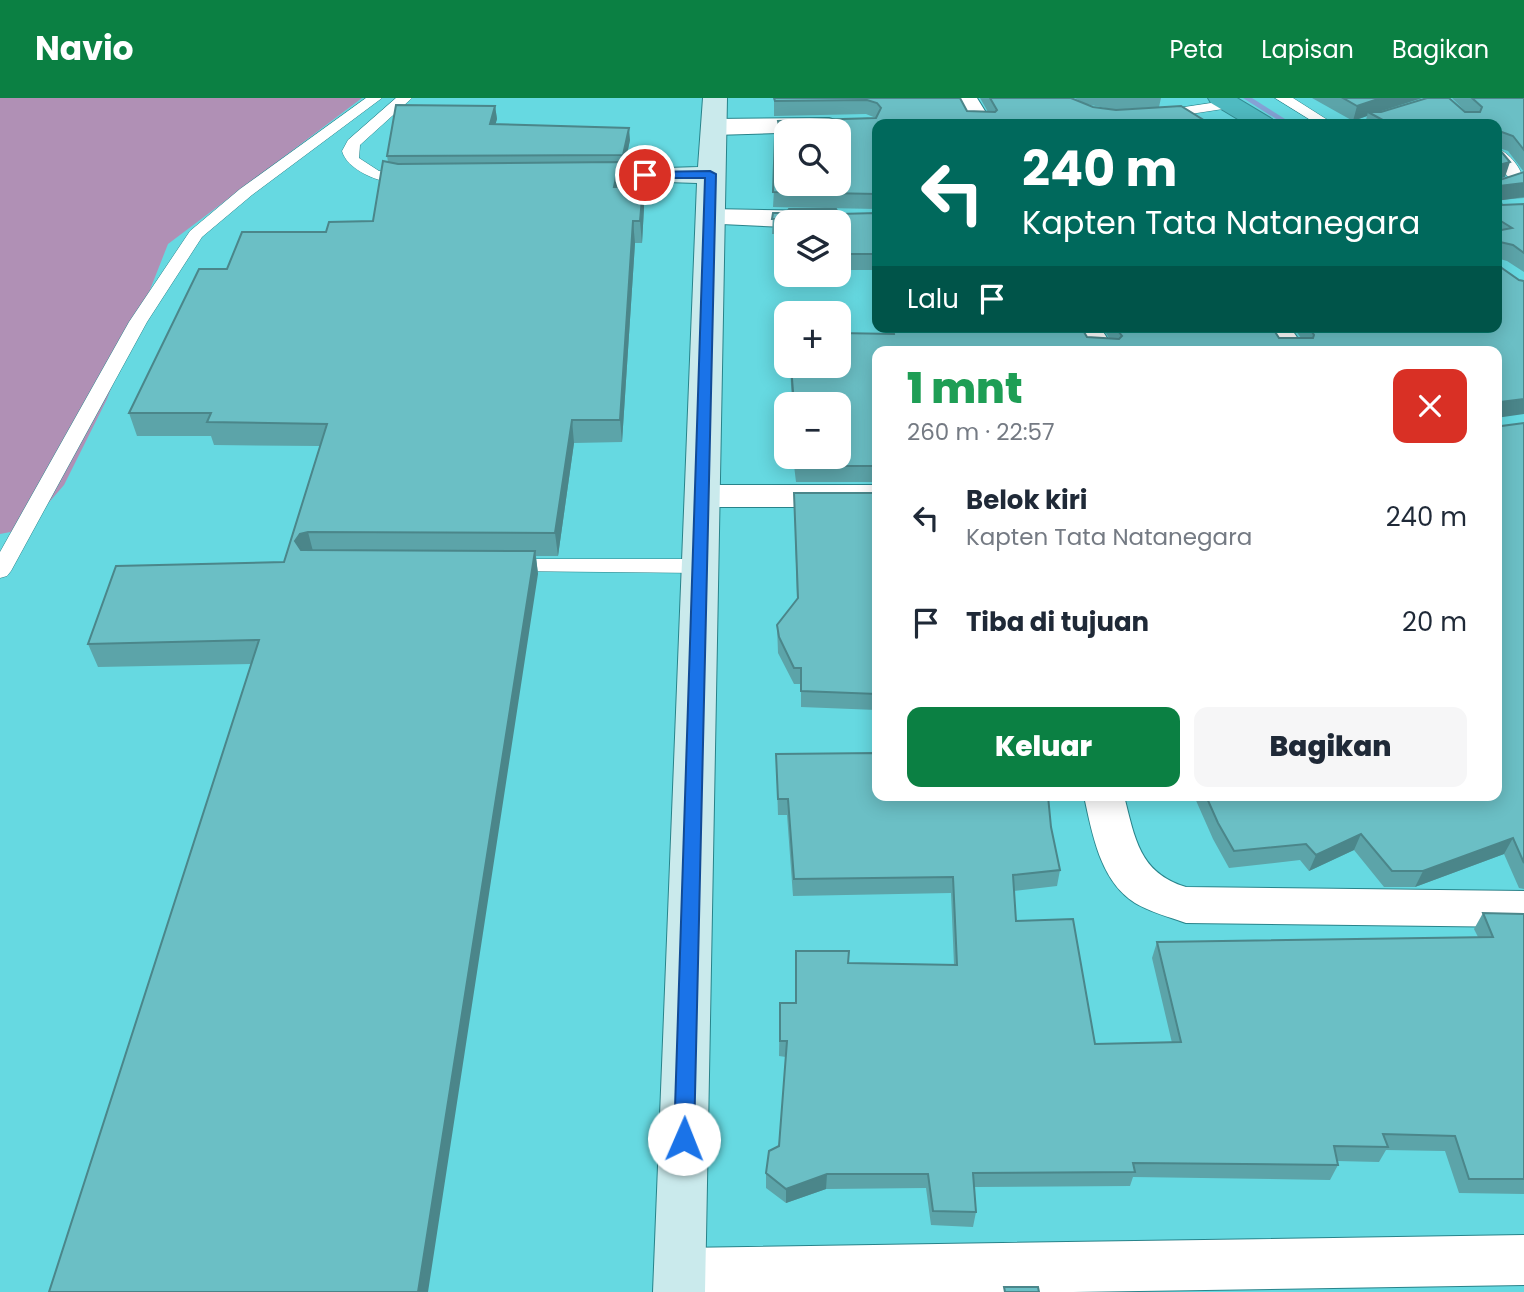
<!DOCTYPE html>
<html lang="id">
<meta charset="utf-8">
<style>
body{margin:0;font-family:Poppins,sans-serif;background:#f6f6f7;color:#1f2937;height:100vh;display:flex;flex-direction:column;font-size:26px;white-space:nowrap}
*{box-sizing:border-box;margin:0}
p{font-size:23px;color:#747a83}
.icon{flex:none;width:38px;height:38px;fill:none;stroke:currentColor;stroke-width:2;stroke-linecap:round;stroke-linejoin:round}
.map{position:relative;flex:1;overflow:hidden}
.side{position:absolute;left:872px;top:248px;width:630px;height:455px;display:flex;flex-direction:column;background:#fff;border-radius:14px;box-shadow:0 4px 18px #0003}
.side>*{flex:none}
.top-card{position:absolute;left:872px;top:21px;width:630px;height:214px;border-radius:14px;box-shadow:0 4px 18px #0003;background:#00695c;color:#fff;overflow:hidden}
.buttons{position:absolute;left:774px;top:21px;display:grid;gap:14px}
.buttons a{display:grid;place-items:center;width:77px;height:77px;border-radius:14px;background:#fff;box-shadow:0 4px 18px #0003;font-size:35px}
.pin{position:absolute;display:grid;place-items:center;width:60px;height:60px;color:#fff;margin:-30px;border:4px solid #fff;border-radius:50%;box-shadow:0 2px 7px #0007}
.me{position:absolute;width:77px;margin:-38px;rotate:1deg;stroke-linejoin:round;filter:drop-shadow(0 0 5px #0008)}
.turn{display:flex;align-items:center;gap:24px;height:147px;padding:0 35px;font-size:32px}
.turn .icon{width:91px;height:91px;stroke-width:2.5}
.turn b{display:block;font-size:49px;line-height:60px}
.then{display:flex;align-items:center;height:66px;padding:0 35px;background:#0003;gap:14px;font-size:26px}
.round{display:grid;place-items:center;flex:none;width:74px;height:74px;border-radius:14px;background:#f6f6f7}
.summary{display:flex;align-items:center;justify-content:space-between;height:119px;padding:0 35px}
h1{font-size:42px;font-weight:800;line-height:52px;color:#1e9e55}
.primary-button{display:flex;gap:14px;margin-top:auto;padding:14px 35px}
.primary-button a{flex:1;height:80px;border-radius:14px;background:#0b8043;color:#fff;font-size:28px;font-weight:800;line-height:80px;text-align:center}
.primary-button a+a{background:#f6f6f7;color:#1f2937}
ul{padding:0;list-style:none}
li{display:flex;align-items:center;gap:21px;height:105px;padding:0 35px}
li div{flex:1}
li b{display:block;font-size:26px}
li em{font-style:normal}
header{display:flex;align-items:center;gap:42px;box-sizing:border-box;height:98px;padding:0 35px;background:#0b8043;color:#fff}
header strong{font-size:33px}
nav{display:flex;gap:38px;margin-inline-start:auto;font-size:24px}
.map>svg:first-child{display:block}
.green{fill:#b090b5}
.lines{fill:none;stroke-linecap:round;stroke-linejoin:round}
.stream{fill:#85a2d5;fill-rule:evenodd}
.lane-casing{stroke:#28838a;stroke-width:1}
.street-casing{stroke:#28838a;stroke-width:2}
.secondary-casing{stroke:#28838a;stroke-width:2}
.highway-casing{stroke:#338c92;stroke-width:2}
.lane{fill:#fff;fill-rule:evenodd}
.street{fill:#fff;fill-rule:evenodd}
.secondary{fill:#caeaec;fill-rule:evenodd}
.highway{fill:#4fbac1;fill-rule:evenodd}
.wall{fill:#5ca4a9;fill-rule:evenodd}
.shaded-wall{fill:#4b868a}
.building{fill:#6bbfc5;stroke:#4b868a;stroke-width:2;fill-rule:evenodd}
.route{fill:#1a73e8;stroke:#114b97;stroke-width:2}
</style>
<header>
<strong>Navio</strong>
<nav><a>Peta</a><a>Lapisan</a><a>Bagikan</a></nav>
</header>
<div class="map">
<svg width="1524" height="1194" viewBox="0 0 1524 1194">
<rect width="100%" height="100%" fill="#66d9e1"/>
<path class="green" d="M0,0H362L168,146L107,301L64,387L26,431L0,436Z"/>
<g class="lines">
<path class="stream" d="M1243,0H1252L1293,26H1284Z"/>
<g class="lane-casing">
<path id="lane" d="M366,0H382L252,97L202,139L147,224L11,473L7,478L0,480V454L129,224L190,133L240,91Z
M396,0H412L360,47L359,60L379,73L417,77L419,80C403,95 348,77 342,53L348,42Z
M1275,0H1293L1334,26H1317Z
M1231,2L1236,3L1238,6L1236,9L1158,21L1151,17L1158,13Z
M1496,50C1509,54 1524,72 1523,85L1496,95V84L1509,80L1496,64Z
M645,72L651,74L653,77L651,80L589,83L581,78L589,73Z
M507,461H700L707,463L710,468L707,473L700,475L500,473L497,468L500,463Z"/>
</g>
<g class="street-casing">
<path id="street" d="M953,0H977L993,26H968Z
M829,20L838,23L842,28L838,33L714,37L705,34L701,29L705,24L714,21Z
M710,111L823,113L833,115L837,121L834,124H786V129L700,125L696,119L700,113Z
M1070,229H1100L1116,254H1086Z
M1260,229H1290L1307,254H1277Z
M702,387H877V409H702L690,406L685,398L690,390Z
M1084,698H1124C1135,740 1139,775 1186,789L1524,793V829L1186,825C1169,819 1150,814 1135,805C1100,783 1092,735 1084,698Z
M1524,1137V1187L1073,1194H666L655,1175L663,1157L681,1150Z"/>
</g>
<g class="secondary-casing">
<path id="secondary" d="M703,0H727L705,1194H653L697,85L636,83L632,77L636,71L698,69Z"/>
</g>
<g class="highway-casing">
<path id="highway" d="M1208,0H1237L1272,21L1276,26H1246L1211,5Z"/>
</g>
<use href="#lane" class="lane"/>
<use href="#street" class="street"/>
<use href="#secondary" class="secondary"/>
<use href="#highway" class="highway"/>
</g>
<path class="wall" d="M774,0H960L967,13L988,14L980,0H1071L1083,5L1075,0H1161L1159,9L877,26V111L773,109L778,23L876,20L866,16L774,18ZM1086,6L1110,11L1093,9Z
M1312,0H1422L1380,14H1466L1452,0H1524V100L1500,102L1502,107L1524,106V174L1507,163L1500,161L1501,328L1524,325V791L1519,790L1504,756L1415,789H1384L1354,752L1309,773L1300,762L1229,770L1213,741L1194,698H1496V254H877V384H796L793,359H838V306H792L790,268H838L891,236V229H1081L1087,239L1109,240L1102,229H1272L1279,240H1301L1293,229H1496V96L1499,88L1496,96V26H1365L1367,18L1353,23ZM1499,50L1508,53L1524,74L1500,82V80L1505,79Z
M495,8L497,21L495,26L630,42L624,70H620L621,85L620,89H643L644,110L642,145H635L622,344L574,345L558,458H536L538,476L251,566L98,569L88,546L284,464L320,348L214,347L211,338H137L129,315L227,171L326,134L373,123L388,64L387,58Z
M773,115L839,116L877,115V174L875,172H838V124H786V136H772Z
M794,395H877V612L801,609V586H794L778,555L777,527L797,501Z
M776,656L1051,729L1060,772L1057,788L1014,793L1016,823L1095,946L1172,945L1152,860L1157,844L1478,839L1474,831L1483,815L1524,816V1096L1459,1095L1445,1053L1386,1052L1379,1064L1337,1063L1338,1067L1330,1082L1133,1079L1130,1088L974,1089L976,1114L973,1129L931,1127L926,1090L826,1091L786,1105L766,1090V1075L779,1048L786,959L779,958L780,905H796L848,865L954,867L951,795L793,798L787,717H778Z"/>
<path class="shaded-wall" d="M1381,0H1422L1372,16L1368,14L1367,18L1353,23L1357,8Z
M495,8L497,21L492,39L490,26Z
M629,30L630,42L624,70L623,57Z
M619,64L621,85L615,110L614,89Z
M1510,64L1505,79L1496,82L1499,67Z
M1524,85V99L1496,103V96L1499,88Z
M643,89L644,110L642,145L640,123Z
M633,123L635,145L622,344L620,322Z
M1524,301V316L1496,320L1501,304Z
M572,322L574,345L558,458L555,435Z
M308,434L314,457L306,459L295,443L300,436Z
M535,453L538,476L428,1194H418Z
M1361,736L1354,752L1309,773L1316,757Z
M1513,740L1504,756L1415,789L1423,773Z
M827,1076L826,1091L786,1105V1091Z"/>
<path class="building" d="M774,0H960L967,13L995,14L997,12L990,0H1071L1093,9L1116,12L1181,8L1210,26H877V96L773,94L775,37H781L778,23L876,20L881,10L877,5L867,2L775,3ZM786,33H838V86H786Z
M1343,0H1381L1357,8Z
M1427,0H1449L1465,14H1480L1482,9L1472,0H1524V52L1513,38L1499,33V51L1510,64L1499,67L1500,82L1524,74V85L1499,88L1496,86V26H1390L1368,14H1381Z
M396,7L495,8L490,26L629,30L623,57L387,58Z
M383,63L398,66L619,64L614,89H643L640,123H633L620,322H572L555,435L308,434L300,436L295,443L301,452L535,453L418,1194H49L259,542L88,546L116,468L284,464L327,326L207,324L211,315H129L199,171H227L242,134H326L329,124L373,123Z
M1496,99H1499L1502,107L1524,106V155L1513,147L1500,144L1499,168L1519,182L1524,183V301L1501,304V328L1524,325V765L1513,740L1423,773H1392L1361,736L1316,757L1306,746L1234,753L1218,725L1206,698H1496V254H877V368H796L795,359H838V306H794L791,268H838V235L894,236L893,229H1081L1087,239L1119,241L1122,238L1115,229H1272L1279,240H1313L1314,237L1309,229H1496V133L1512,130L1496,120Z
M789,111H836L839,116L877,115V157L876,156H838V124H786V121H772L773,115H786Z
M794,395H877V596L801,593V570H794L779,539L777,527L798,500Z
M877,655V698H1048L1051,729L1060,772L1013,777L1016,823L1073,821L1095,946L1181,944L1157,844L1493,839L1483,815L1524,816V1081H1469L1455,1038L1383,1036L1388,1049L1334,1048L1338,1067L1133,1065L1135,1074L973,1075L976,1114L933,1113L928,1076H827L786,1091L766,1075L769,1053L779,1048L787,943H780V905H796V853H849L848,865L957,867L953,779L794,781L788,701H778L776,656Z
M1004,1189H1038L1039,1194H1005Z"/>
<path class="route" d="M710,73L716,76L694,1041L691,1048L684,1050L677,1048L674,1041L705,80H645L639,77L645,74Z"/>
</svg>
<div class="buttons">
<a><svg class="icon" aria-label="search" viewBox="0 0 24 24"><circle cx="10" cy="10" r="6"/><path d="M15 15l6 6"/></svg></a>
<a><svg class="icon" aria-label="layers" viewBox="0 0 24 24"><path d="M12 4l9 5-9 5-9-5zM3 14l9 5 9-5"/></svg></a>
<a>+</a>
<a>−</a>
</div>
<div class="pin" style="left:645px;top:77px;background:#d93025"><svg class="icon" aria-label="arrive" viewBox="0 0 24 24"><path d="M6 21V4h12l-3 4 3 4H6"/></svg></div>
<svg class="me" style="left:684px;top:1041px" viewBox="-20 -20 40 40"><circle r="19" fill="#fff"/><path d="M0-13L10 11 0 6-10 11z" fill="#1a73e8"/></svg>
<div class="top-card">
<div class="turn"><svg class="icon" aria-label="left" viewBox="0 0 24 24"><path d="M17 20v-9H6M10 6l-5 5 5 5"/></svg><div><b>240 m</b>Kapten Tata Natanegara</div></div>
<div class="then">Lalu<svg class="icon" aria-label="arrive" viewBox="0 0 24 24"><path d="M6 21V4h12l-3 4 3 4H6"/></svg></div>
</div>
<section class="side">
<div class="summary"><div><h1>1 mnt</h1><p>260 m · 22:57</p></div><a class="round" style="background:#d93025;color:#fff"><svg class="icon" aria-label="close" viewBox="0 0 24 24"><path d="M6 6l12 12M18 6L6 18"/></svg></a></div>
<ul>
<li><svg class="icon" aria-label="left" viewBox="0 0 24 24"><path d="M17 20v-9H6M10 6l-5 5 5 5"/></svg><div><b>Belok kiri</b><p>Kapten Tata Natanegara</p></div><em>240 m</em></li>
<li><svg class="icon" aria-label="arrive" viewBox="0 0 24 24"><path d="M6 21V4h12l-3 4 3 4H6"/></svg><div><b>Tiba di tujuan</b></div><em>20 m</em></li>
</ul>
<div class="primary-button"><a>Keluar</a><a>Bagikan</a></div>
</section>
</div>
